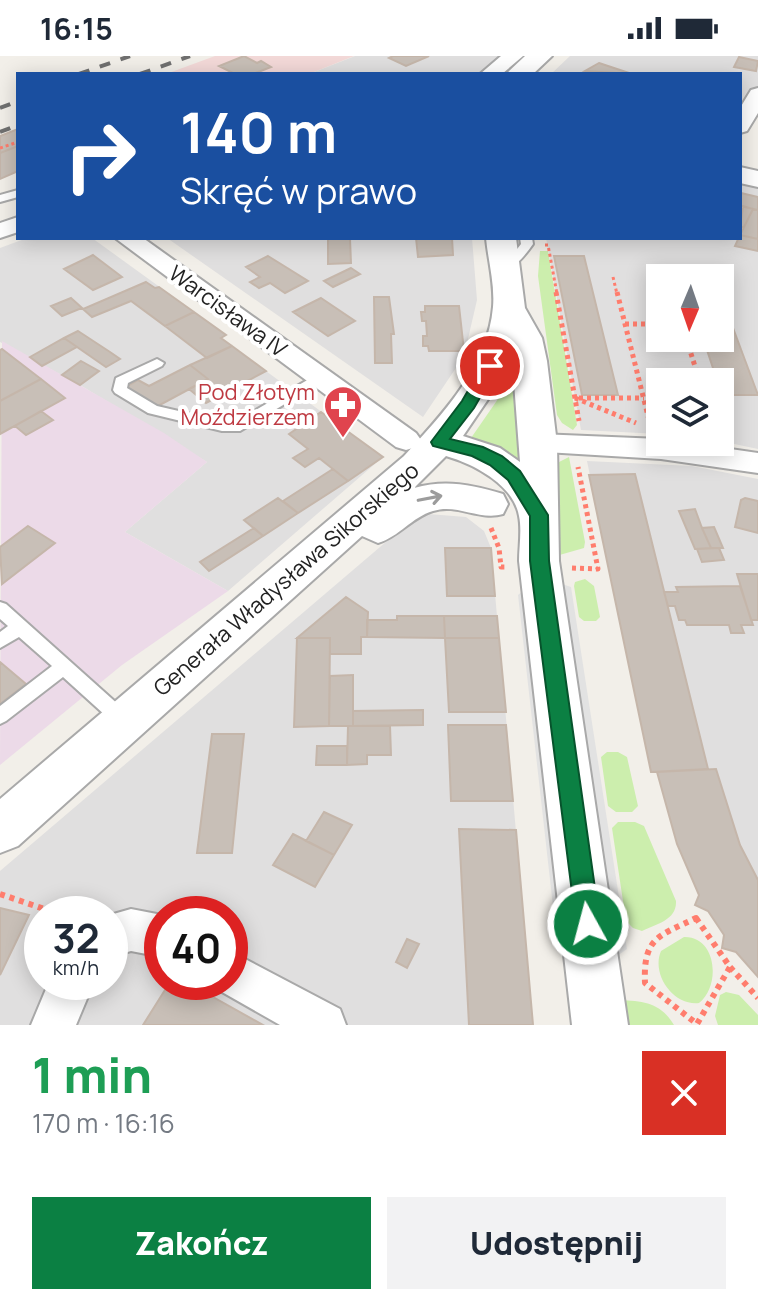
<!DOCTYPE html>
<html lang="pl">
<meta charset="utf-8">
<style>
body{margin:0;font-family:Manrope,sans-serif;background:#f2f2f3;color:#1f2937;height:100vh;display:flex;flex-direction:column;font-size:30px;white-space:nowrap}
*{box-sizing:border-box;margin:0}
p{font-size:26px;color:#747a83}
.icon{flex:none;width:44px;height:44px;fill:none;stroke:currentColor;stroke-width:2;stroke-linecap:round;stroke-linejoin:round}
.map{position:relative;height:969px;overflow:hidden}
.side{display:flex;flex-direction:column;background:#fff;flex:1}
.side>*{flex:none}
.banner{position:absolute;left:16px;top:16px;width:726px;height:168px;border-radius:0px;box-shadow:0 4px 20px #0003;background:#1a4fa0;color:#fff;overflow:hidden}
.needle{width:52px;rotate:182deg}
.controls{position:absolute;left:646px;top:208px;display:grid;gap:16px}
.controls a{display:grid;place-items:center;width:88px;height:88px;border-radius:0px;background:#fff;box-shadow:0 4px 20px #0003;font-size:40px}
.speed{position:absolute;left:24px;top:840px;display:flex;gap:16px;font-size:40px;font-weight:700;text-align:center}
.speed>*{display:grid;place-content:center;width:104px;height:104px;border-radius:50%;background:#fff;box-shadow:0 4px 20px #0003;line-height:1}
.speed small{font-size:20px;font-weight:400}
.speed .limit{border:12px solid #d22;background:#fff;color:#111}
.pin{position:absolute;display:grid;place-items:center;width:68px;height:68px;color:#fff;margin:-34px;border:4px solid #fff;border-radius:50%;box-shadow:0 2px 8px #0007}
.me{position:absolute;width:88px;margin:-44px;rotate:353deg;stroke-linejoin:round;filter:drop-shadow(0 0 6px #0008)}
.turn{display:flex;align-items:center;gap:28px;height:168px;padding:0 32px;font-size:36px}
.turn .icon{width:104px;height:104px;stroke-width:2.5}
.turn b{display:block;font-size:56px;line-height:68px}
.round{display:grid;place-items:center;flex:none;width:84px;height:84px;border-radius:0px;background:#f2f2f3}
.overview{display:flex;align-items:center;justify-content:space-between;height:136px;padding:0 32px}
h1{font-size:48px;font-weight:800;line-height:60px;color:#1e9e55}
.button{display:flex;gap:16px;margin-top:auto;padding:16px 32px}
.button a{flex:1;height:92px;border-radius:0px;background:#0b8043;color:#fff;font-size:32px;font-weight:800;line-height:92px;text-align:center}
.button a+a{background:#f2f2f3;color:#1f2937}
.status{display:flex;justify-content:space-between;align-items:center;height:56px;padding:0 40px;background:#fff;direction:ltr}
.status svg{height:22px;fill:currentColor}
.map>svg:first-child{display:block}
.residential{fill:#e0dfdf;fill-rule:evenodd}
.commercial{fill:#f3d9d8}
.industrial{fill:#ecdae8}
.grass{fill:#cceead}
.parking{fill:#e2e2e2}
.building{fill:#c8bfb7;stroke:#c5b6aa;stroke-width:2}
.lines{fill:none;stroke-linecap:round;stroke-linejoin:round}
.service-casing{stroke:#a9a9a9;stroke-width:4}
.minor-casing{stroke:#a9a9a9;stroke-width:4}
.tertiary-casing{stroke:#a9a9a9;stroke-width:4}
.path-far2{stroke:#ff7d6d;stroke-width:3;stroke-dasharray:3 3;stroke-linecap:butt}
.path-far1{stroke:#ff7d6d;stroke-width:5;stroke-dasharray:4 4;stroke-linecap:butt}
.path{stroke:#ff7d6d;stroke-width:6;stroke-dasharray:5 5;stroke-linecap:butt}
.service{fill:#fff;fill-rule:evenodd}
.minor{fill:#fff;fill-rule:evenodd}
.tertiary{fill:#fff;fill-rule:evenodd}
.rail{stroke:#707070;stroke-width:4;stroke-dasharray:11 11;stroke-linecap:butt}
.oneway{stroke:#9c9c9c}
.route{fill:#0b8043;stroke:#07532c;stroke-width:2}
.labels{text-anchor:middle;stroke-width:8;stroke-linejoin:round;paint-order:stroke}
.street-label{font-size:22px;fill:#222;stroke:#fff}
.health-label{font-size:22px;fill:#be3a42;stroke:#fff;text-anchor:end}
</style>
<div class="status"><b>16:15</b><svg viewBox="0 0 49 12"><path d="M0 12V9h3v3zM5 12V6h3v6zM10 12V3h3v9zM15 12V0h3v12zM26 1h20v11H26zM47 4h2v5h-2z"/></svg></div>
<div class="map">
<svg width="758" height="969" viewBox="0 0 758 969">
<rect width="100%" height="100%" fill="#f2efe9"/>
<path class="residential" d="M355,0H519L498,18H309Z
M570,0H758V30L740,62V18H551Z
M740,128L758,132V393L720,385V326H660V378L581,374L546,182H740ZM660,222H720V282H660Z
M27,182H92L226,279L221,282L383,401L228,535L125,476L207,406L80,329L0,286V192Z
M167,182H472L477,244L464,300L423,361Z
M587,405L692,410L758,423V921L736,896L708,855L695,849L699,838L677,788L657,716H651Z
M428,458L466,461L484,475L491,492L533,969H0V815L414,462ZM42,858H110V926H42ZM162,858H230V926H162Z"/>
<path class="commercial" d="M215,0H354L309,18H166Z"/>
<path class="industrial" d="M2,285L164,377L207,406L125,476L228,535L122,609L0,709Z"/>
<path class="grass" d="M540,195H548L577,369L573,374L562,367L557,359L538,220Z
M519,303L530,417L471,382L498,343Z
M569,401L585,486L584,492L556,500L557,407Z
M585,523L594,530L600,561L596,565H584L579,561L574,530L575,526Z
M607,696H618L627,701L638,750L632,756H616L608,750L601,701Z
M618,766H635L644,770L676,845C677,864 657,868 642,875L633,872L626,865L612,772Z
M684,881C717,880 721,930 699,947C673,950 651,918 661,895Z
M726,936L739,939L758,959V969H718L715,960L720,939Z
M620,944C644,945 661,947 674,969H624Z"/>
<path class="parking" d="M559,527L571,531L627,893L614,902Z
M529,530L573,902L558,895L518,539Z"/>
<path class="building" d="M244,0L257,7L261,5L271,11L253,18H235L219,10Z
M393,0H429L406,10L389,2Z
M739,1L758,5L756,15L734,11Z
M599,7L632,18L585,15Z
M18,73V90L0,97V80Z
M18,90V115L0,123V97Z
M741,137L758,141V154L740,150Z
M743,150L753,153L744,171H740Z
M753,153L758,154V183L740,179Z
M740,179L758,183V195L735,190Z
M416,182H452L453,199L418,201Z
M328,183H350L351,207L328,208Z
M93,199L122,221L93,234L64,213Z
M268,200L308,225L285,237L270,227L259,232L250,226L260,221L246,211Z
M554,200H584L618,339H582Z
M351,212L360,218L333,231L324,225Z
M146,226L155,232L159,231L194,256L165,270L131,245L92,261L83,253Z
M374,241H389L394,278H391L392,307H375Z
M71,242L82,252L62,260L51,250Z
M321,242L355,265L328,280L293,256Z
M425,250H459L464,295H429L428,290H423V280H427L426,265H422L421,256H425Z
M194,256L226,279L221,282L232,290L207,302L165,270Z
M720,264H730L758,339H722L703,282H720Z
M78,275L110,296L120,303L106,311L64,282Z
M64,282L77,291L42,310L30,301Z
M232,290L266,315L206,347L189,333L208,323L190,309Z
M2,293L41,323L0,345V294Z
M81,305L99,315L80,329L62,319Z
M190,309L208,323L156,351L124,332L138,324L149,330Z
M41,323L65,342L0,378V345Z
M41,355L53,364L26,379L15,370Z
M321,356L383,401L348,425L319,402L305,411L293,402L308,393L289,378Z
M333,413L348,425L298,457L283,445Z
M635,418L708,713L651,716L589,419Z
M278,442L298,457L263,480L244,464Z
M745,442L758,445V477L735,471L741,444Z
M695,453L702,472L711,492L695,493L679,455Z
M28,470L55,487L2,528L0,491Z
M714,471L723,492H711L702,472Z
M254,472L263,480L209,515L200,506Z
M445,492H491L495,540H447Z
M719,492L724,504L702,506L697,493Z
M737,518H758V564H751Z
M740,530L753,569H741L744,577H731L729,569H687L685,564H679L675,550H668L664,536H678L676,531Z
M346,541L368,556L367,581H361V598H330V582H297Z
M397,560H444L445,582L367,581V564H397Z
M444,560H497L499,582H445Z
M297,582H330L329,670L294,671Z
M445,582H499L506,656H449Z
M0,606L26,628L0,648Z
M353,619V670H329L330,620Z
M423,654V669L353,670V655Z
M448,669H506L513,745H451Z
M348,670H390L391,699H367V708L347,709Z
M212,678H244L232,797H197Z
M317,690H347V709H316Z
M716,713L740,789L758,824V921L736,896L722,892L724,879L708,855L695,849L699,839L677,788L657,716Z
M324,756L352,769L334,799L306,785Z
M459,773L516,774L533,969H469Z
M293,778L334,799L315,831L273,809Z
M0,852L29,859L0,919Z
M407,883L419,888L407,912L396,906Z
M170,926H186L263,969H143Z"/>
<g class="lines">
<g class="service-casing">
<path id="service" d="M18,134V141L0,146V139Z
M520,182H532L533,188C525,199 515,214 500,213V207L514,197L521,188Z
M157,303L164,307L162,310L128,327L127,332L157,350L222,365H237L316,319H326L328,322L240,375H222L148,357L115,337L113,334L116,322Z
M0,546L6,548L130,659L132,664L130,669L123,672L116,669L63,621L6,665L0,668V650L52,610L19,581L0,592V576L8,570L0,563Z"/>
</g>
<g class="minor-casing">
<path id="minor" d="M501,0H523L502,18H480Z
M758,32V57L747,75L740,77V52L751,34Z
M18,161V176L0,182V167Z
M115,182H143L416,377L421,384L416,391L406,394L396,391Z
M539,378L660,383V386H682L758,397V417L661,403L529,395L524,388L529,381Z
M131,853L162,859V901L131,895L110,901V859Z
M230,895L340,953L346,969H280L215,932L212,926H230Z
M49,926H94L76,969H31Z"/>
</g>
<g class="tertiary-casing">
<path id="tertiary" d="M525,0H552L533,18H506Z
M740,111L758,115V131L740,127Z
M486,182H516L525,252L542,282L547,305L557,388L559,505L628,969H572L519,505C519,491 522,474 519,460C514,430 476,409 449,401L446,400L414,432C446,423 472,429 503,438L508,448L503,458C479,465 457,447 433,455C412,461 399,481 378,487L362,480L18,790L0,797V743L404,400C442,359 488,310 493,251C495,228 488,204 486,182ZM512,300L520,406L500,392L463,380L493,336Z"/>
</g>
<path class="path-far2" d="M0,92L18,86
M545,189H548L557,238
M613,221L617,238"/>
<path class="path-far1" d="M556,236L579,365
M617,236L651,372
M625,268H660
M686,282L700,326
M575,342L636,367
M579,342H644
M491,472L499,492L501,511H506
M572,512L598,513L578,411"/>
<path class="path" d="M0,838L59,858
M696,862L730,911L697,968L645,927C643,881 659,880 696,862Z
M730,911L758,942"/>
<use href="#service" class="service"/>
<use href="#minor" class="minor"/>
<use href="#tertiary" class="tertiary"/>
<path class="rail" d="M79,18L130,0
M140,18L190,0
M0,52L18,45
M0,76L18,69"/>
</g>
<defs><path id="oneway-shaft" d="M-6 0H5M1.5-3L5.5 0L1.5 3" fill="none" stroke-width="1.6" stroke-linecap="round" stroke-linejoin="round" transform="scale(2)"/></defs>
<use class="oneway" href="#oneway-shaft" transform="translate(430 442) rotate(-11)"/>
<path class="route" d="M490,305L498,310L474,352L450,383L483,391L502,400L520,415L548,459L549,505L600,868L597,877L588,880L580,877L576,868L530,505V460L508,424L490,409L472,400L433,390L431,386L462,345L484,307Z"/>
<defs>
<g id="pharmacy-pin" transform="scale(2)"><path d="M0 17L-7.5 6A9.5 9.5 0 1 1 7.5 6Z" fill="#e0444e" stroke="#fff"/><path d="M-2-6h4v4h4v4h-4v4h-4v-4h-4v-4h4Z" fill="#fff"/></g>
</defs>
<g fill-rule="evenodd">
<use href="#pharmacy-pin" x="343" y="349"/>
</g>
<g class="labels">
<g class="street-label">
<text transform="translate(228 255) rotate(36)" y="8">Warcisława IV</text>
<text transform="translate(286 523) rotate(-41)" y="8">Generała Władysława Sikorskiego</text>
</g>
<g class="health-label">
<text x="315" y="344">Pod Złotym<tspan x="315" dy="25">Moździerzem</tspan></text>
</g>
</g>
</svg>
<div class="controls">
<a><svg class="needle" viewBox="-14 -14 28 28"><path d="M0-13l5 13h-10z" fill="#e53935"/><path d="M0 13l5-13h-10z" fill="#747a83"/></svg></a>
<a><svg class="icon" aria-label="layers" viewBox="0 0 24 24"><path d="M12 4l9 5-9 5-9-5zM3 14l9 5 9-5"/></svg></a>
</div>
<div class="speed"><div>32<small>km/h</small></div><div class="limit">40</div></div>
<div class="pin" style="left:490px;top:310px;background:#d93025"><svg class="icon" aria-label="arrive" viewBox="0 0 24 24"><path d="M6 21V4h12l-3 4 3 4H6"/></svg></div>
<svg class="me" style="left:588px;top:868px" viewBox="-20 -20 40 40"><circle r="17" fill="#0b8043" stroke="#fff" stroke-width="3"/><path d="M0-11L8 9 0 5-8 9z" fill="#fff"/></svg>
<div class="banner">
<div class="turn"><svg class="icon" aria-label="right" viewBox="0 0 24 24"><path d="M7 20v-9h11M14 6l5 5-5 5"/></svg><div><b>140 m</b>Skręć w prawo</div></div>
</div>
</div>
<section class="side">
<div class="overview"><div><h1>1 min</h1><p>170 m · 16:16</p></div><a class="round" style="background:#d93025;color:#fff"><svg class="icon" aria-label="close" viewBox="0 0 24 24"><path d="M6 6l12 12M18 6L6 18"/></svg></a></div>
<div class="button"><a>Zakończ</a><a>Udostępnij</a></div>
</section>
